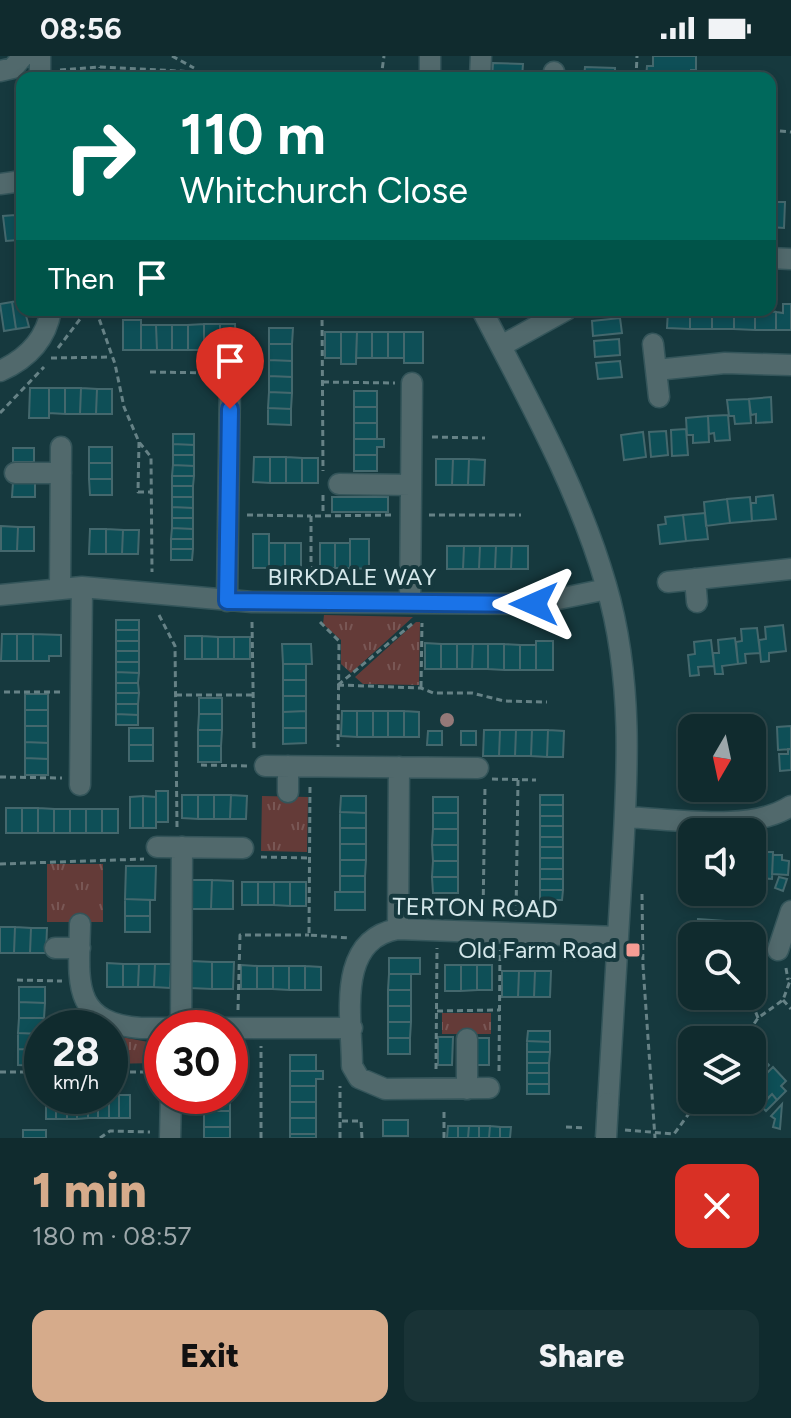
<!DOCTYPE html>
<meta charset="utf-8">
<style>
body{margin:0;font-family:Figtree,sans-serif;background:#193336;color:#f1f3f6;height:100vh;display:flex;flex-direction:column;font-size:30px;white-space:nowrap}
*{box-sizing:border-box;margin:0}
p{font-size:26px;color:#9ca7aa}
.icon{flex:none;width:44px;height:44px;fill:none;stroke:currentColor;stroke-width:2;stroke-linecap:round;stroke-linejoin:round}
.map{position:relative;height:1082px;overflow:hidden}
.details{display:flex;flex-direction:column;background:#102b2e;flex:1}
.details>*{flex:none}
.guide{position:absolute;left:16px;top:16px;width:760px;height:244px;border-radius:16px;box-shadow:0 4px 12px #0003,0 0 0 2px #30474a;background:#00695c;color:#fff;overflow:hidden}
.needle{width:52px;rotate:189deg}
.tools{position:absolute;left:678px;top:658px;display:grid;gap:16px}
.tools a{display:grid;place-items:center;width:88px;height:88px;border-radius:16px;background:#102b2e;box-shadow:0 4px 12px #0003,0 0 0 2px #30474a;font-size:40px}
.speed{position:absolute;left:24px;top:954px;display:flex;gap:16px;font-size:40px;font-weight:700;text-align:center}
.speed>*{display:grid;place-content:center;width:104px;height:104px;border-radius:50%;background:#102b2e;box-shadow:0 4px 12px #0003,0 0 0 2px #30474a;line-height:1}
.speed small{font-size:20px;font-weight:400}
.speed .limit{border:12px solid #d22;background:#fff;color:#111}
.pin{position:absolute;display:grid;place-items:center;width:68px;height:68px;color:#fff;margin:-82px -34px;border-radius:50% 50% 50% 0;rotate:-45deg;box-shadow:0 0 8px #0007}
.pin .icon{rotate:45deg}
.me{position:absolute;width:88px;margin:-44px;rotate:270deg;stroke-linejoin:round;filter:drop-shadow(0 0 6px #0008)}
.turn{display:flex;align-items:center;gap:28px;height:168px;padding:0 32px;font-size:36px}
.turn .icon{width:104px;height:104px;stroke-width:2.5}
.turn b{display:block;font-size:56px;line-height:68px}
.then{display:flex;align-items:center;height:76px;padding:0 32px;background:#0003;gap:16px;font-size:30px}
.round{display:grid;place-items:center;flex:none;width:84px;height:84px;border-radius:16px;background:#193336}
.summary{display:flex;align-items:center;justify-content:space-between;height:136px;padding:0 32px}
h1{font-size:48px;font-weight:800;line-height:60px;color:#d6ab8b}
.button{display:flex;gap:16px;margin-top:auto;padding:16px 32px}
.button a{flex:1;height:92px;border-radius:16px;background:#d6ab8b;color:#111;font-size:32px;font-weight:800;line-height:92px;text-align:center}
.button a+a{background:#193336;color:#f1f3f6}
.status{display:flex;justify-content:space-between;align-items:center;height:56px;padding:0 40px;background:#102b2e;direction:ltr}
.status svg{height:22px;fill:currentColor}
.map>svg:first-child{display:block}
.grass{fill:url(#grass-tufts)}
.building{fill:#0e4f57;stroke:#44686d;stroke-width:2}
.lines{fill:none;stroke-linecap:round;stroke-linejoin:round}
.minor-casing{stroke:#34555a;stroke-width:23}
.path{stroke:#668286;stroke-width:3;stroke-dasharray:6 4;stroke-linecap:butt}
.minor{stroke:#51696c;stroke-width:20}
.minor-bridge-casing{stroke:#34555a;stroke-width:23;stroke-linecap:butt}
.minor-bridge{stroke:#51696c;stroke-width:20}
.tree{fill:#947978}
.route-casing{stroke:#114b97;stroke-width:20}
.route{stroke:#1a73e8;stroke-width:14}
.poi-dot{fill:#f59c94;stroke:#16393e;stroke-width:3}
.labels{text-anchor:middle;stroke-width:8;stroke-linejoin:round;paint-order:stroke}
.street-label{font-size:24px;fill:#d4e7ea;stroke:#16393e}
.poi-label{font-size:24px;fill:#d4e7ea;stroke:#16393e;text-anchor:end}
</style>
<div class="status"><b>08:56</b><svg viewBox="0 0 49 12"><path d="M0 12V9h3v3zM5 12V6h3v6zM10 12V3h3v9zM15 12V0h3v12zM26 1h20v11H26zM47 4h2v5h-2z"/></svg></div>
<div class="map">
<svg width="791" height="1082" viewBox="0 0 791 1082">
<defs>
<pattern id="grass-tufts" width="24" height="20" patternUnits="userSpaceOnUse" patternTransform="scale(2)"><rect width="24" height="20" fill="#643b38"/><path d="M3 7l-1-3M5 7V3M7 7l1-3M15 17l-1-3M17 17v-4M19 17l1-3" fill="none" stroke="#795755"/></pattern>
</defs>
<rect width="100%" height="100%" fill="#16393e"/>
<path class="grass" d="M324,559L413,561L351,617L341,608V584L323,568Z
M416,566H420L419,629L363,628L355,621Z
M262,740L308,741L307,796L261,795Z
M47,808H103V866H47Z
M442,957H491V978H442Z
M110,979L154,987L158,996L154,1007L110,1008Z"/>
<path class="building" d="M653,0H696V14H691V22H646L647,10H653Z
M493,7L523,8L522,22H492Z
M585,11L615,12V22H584Z
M770,146H785L784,172L770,171Z
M22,158V184H18L15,159Z
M15,159L18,184L6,185L3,160Z
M22,244L29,271L16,273L12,246Z
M12,246L16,273L4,275L0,248Z
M783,248H791V274H776V256L783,257Z
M668,254H690V273L667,272Z
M690,254H712V273H690Z
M717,254H734V273H712V257Z
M755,254L776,256V274H755Z
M755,254V274L734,273V255Z
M620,262L622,277L593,280L592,265Z
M123,264H141V294H123Z
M204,268V294H188V269Z
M204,268H220V294H204Z
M220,268H235L236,294H220Z
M141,269H156L157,294H141Z
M156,269H172V294H157Z
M172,269H188V294H172Z
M269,272H293L292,288H269Z
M325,276H341V302H325Z
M341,276H357L356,308H341Z
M357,276H372V302H356Z
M372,276H388V302H372Z
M388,276H404V302H388Z
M404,276H423V307H404Z
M619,283L620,299L595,301L594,285Z
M269,288H292V305L269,304Z
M269,304L292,305V321L269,320Z
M620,305L622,321L598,323L596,307Z
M269,320L292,321V337L269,336Z
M30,332H49V362H29Z
M49,332H65V358L49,357Z
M65,332H81L80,358H65Z
M81,332L97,333L96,358H80Z
M97,333H112V358H96Z
M354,335H377V351H354Z
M269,336L292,337L291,353L268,352Z
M771,341L772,366L756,367V358L751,359L749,343Z
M749,343L751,367L735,368L734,360H729L727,344Z
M354,351H377V367H354Z
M268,352L291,353V369L268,368Z
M728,359L730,384L715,385L714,377L709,378L708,360Z
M708,360L709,386L693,387V379H687L686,362Z
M354,367H377V383H354Z
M686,373L688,399L672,400L671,374Z
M666,375L668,399L651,401L649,376Z
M643,376L646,401L624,404L621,379Z
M173,378H194V389L173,388Z
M354,383H384V391H377V399H354Z
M173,388L194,389V399H173Z
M89,391H112V407H89Z
M13,392H34V406H13Z
M173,399H194V410L173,409Z
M354,399H377V415H354Z
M254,401H270V427L253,426Z
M270,401H286V427H270Z
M286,401L302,402V427H286Z
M302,402H318V427H302Z
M436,403H453L452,429H436Z
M453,403H469L468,429H452Z
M469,403L485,404L484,429H468Z
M89,407H112V423H89Z
M173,409L194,410V420H172Z
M172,420H194L193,430H172Z
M89,423H112V439H90Z
M13,426L35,427V441H12Z
M172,430H193V441H172Z
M773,439L776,463L752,465L751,447H756V441Z
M172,441H193V452L172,451Z
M332,441H388V456H332Z
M750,441L752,465L730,467L727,443Z
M727,443L730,467L706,470L704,446Z
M172,451L193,452V462H172Z
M705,457L708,483L686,485L683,459Z
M683,459L686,485L660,488L658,469L666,468L665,461Z
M172,462H193V473L172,472Z
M1,470L18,471L17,495H1Z
M18,471H34V495H17Z
M172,472L193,473V483H171Z
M90,473H106V498H89Z
M106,473L123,474L122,498H106Z
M123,474H139L138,498H122Z
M253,478H269V512H253Z
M171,483H193V493H171Z
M350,483H369V513L350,512Z
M269,487H285V512H269Z
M285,487H301V512H285Z
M320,487H335V512H320Z
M335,487H350V512H335Z
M447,490H464L463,513H447Z
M464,490H480L479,513H463Z
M480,490H496L495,513H479Z
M496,490H512L511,513H495Z
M512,490H528V513H511Z
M171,493H193L192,504H171Z
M116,564H139V574H116Z
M783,569L786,595L769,597V605L761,606L759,584L766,583L765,571Z
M757,572L760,597L745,598L746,607L738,608L736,586L742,585L741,573Z
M116,574H139V585H116Z
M2,578H17V605H1Z
M17,578H33V605H17Z
M33,578L61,579V600H49V605H33Z
M185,580H202V603H185Z
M202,580L218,581V603H202Z
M218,581H234V603H218Z
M234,581H250V603H234Z
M735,582L738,608L722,610L723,618H715L713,597H719L718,584Z
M711,584L714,610L698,611L699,619L690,620L688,599L695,598L694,586Z
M116,585H139V595H116Z
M536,585H553V614H536Z
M425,587L441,588V613H425Z
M282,588H311L312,608H283Z
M441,588H457V613H441Z
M457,588H473L472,613H457Z
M473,588H488V613H472Z
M488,588H504V614L488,613Z
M504,588L520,589V614H504Z
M520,589H536V614H520Z
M116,595H139V606H116Z
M116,606H139V617L116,616Z
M283,608H306V624H283Z
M116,616L139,617L138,627H116Z
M283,624H306V640H283Z
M116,627H138L139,637H116Z
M116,637H139L138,648H116Z
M25,638H48V654H25Z
M283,640H306V655L283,656Z
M199,642H222V658H199Z
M116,648H138V659L116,658Z
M25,654H48V670H25Z
M306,655V672H283V656Z
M342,655H357V681L341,680Z
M357,655H373V681H357Z
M373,655H388V681H373Z
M388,655H404V681H388Z
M404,655L419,656V681H404Z
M116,658L138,659V669H116Z
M199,658H222V674H198Z
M25,670H48V687L25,686Z
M791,670V693L778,694L777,671Z
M129,672H153V689H129Z
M283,672H306V687L283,688Z
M198,674H222L221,690H198Z
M484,674H500L499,700H483Z
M500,674H516L515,700H499Z
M516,674H532L531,700H515Z
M532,674H548L547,701L531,700Z
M548,674L564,675L563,701H547Z
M428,675H442V689H427Z
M461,675H476V689H461Z
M25,686L48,687V703L25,702Z
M129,689H153V705H129Z
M198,690H221V706H198Z
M788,693H791V714L780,715L779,698H788Z
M25,702L48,703V719H25Z
M156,735H168V766H156Z
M182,739H198V763L182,762Z
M198,739H214V763H198Z
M214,739H231L230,763H214Z
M231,739L247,740L246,763H230Z
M540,739H563V749H540Z
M143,740V772H130V741Z
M143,740L156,741V772H143Z
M341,740H366V757L340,756Z
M433,741H458V757H433Z
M540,749H563V760H540Z
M6,752H22V777H6Z
M22,752H38V777H22Z
M38,752L54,753V777H38Z
M54,753H70V777H54Z
M70,753H86V777H70Z
M86,753H102V777H86Z
M102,753H118V777H102Z
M340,756L366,757V772H340Z
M433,757H458V773H433Z
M540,760H563V770H540Z
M540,770H563V781H540Z
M340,772H366V788H340Z
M433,773H458V789H432Z
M540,781H563V791H540Z
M340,788H366V804H340Z
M432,789H458V805H433Z
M540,791H563V802H540Z
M686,791L692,792V819V807H685Z
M757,796H773L772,823L756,822Z
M773,799H782V804L789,805L788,819L772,818Z
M540,802H563V813H540Z
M340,804H366L365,820H340Z
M433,805H458V821H432Z
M126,810H156L155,844L125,843Z
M540,813H563V823H540Z
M340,820H365V836H340Z
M432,821H458V837H433Z
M779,821L787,823L783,835L775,832Z
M540,823H563V834H540Z
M190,824H212L211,853H190Z
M212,824L233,825V853H211Z
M242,826H258V849H242Z
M258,826H274V849H258Z
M274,826H290V850L274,849Z
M290,826H306V850H290Z
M540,834H563L562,844H540Z
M335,836H365V854H335Z
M125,843L150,844V860H125Z
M125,860H150V876H125Z
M698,863L725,865L724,880H697Z
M0,871H15L14,897H0Z
M15,871L31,872L30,897H14Z
M31,872H47L46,897H30Z
M389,902H420V918H389Z
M191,905L212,906V933L190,932Z
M212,906H234L233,933H212Z
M107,907L123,908V931H107Z
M123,908H139L138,931H123Z
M139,908H155L154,931H138Z
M155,908H171L170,932L154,931Z
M241,909L257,910V933H241Z
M445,909H461V935H445Z
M461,909H477V934L461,935Z
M477,909H492V934H477Z
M257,910H273V933H257Z
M273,910H289V934L273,933Z
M289,910H305V934H289Z
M305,910L321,911V934H305Z
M502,915H519L518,941H502Z
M519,915H535L534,941H518Z
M535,915H551L550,941H534Z
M389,918H411V934H388Z
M19,931H45V947L19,946Z
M388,934H411V950H388Z
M693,940H719V949L692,947Z
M19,946L45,947L44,962H19Z
M388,950H411V966H388Z
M19,962H44L42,978L18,977Z
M388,966H411L410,982H388Z
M528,975H550V986L527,985Z
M18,977L42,978V994L18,993Z
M438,981H453L452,1009H438Z
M388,982H410V998H388Z
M475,982H489V1009H475Z
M527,985L550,986V996H527Z
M18,993L42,994V1010L18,1009Z
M755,995L769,1009L752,1026V999Z
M527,996H550L549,1007H527Z
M290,999H316V1015H290Z
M527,1007H549V1017H527Z
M773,1011L786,1025L781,1030L786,1035L777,1044L772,1038L767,1043L754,1030Z
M290,1015H323V1023H316V1030H290Z
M527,1017H549V1028H527Z
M527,1028H549V1038H527Z
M290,1030H316V1046H290Z
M772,1038L777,1044L766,1055L761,1050Z
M119,1039H130V1062H119Z
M119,1039V1062H109V1040Z
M230,1039V1055H204V1040Z
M46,1040H56V1063H46Z
M56,1040H67V1063H56Z
M67,1040H77V1063H67Z
M77,1040H88V1062L77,1063Z
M88,1040H98V1062H88Z
M98,1040H109V1062H98Z
M290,1046H316V1062H290Z
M782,1048L780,1073L773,1071L775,1063L771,1060Z
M204,1055H230V1071H204Z
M290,1062H316V1078H290Z
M383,1064H408V1080H383Z
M448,1070H458V1082H447Z
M458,1070H469L468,1082H458Z
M469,1070H479V1082H468Z
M479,1070H490L489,1082H479Z
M490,1070L500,1071V1082H489Z
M204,1071H230V1082H204Z
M500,1071H511L510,1082H500Z
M23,1074H46V1082H23Z
M290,1078H316V1082H290Z"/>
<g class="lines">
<g class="minor-casing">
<path id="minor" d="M40,0V22
M0,15L13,12L23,0
M430,22V0
M480,22L481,0
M554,22V16
M0,128L22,125
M770,202L791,203
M482,254C528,343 578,432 606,529C635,627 627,730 621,830C617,903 612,975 608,1047
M653,288L659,341
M501,290L566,254
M656,314L725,307L791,309
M0,315C27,303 46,284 51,254
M15,417H61
M339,428L411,429
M695,523L697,546
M668,526L791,513
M60,532L61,391
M0,539L82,531L252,546L534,548L607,533
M227,545L230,325
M410,547L412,327
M265,710L478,712
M80,729L82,531
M288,736V710
M625,761C674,763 749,777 791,750
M157,791L243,792
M80,868C79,924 70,967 141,972H352
M398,873L399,711
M55,892H80
M778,894L791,855
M181,972L182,791
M489,1032L385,1033L359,1022L352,1010C352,962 335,884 398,873L618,881
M467,1033V983
M170,1082L171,1040"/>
</g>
<path class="path" d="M172,0L194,12
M60,14L100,11L315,22
M100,22V11
M381,22L384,0
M636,22L637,0
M770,74L791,76
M96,254L115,308L124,351L139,386L151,401L152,516
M322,254L323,415
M58,292L87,254
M51,302L111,301
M150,316L214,317
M323,326L395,327
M0,357L44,311
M432,381L485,382
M139,386L138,436H151
M323,439V459
M247,459L311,460
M429,459H521
M311,526V460L393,459
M159,559L175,590L177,771
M252,566L254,694
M320,566L339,585L338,691
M338,629L421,632L433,637H472L504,645L547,646
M338,629L412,568
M421,631L422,567
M4,636H60
M176,639H252
M201,709L247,710
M0,721L62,722
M492,723L536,724
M310,731L309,879L349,882
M261,801L309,802
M0,808L144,803
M642,838L643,910L655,1082
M483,859L485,730
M516,860L518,723
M786,912L788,924
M17,924L62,925
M783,944L791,953
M238,954L240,879H309
M437,955L500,954
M758,962L751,944L764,905
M743,984L758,962L783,944L791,922
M436,1013L437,892
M499,1015L500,894
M0,1016H42
M110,1016H162
M342,1065H361L362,1082
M566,1071L586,1072
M625,1074L674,1078L699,1044
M100,1082L110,1075L150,1076
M261,1082V990
M340,1082V1030
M444,1082V1052"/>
<use href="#minor" class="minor"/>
<g class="minor-bridge-casing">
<path id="minor-bridge" d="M606,1082L608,1047"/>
</g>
<use href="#minor-bridge" class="minor-bridge"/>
</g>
<circle class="tree" cx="447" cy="664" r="7"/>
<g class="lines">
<g class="route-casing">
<path id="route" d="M230,353L227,545L534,548"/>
</g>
<use href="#route" class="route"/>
</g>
<rect class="poi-dot" x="625" y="886" width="16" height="16" rx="4"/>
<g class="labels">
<g class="street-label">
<text x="352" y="529">BIRKDALE WAY</text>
<text transform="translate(475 852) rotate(1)" y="8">TERTON ROAD</text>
</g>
<g class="poi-label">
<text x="617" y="902">Old Farm Road</text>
</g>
</g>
</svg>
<div class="tools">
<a><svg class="needle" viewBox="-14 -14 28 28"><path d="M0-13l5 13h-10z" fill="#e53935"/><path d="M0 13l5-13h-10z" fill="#9ca7aa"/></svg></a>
<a><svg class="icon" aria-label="sound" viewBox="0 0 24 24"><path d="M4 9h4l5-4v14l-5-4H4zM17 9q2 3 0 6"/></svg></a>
<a><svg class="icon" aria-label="search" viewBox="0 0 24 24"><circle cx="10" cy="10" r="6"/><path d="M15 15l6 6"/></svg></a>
<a><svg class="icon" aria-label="layers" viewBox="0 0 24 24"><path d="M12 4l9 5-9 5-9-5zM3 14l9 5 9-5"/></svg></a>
</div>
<div class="speed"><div>28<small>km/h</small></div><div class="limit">30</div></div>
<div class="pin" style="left:230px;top:353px;background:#d93025"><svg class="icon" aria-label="arrive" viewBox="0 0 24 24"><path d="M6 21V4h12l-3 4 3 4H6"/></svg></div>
<svg class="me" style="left:534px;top:548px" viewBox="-20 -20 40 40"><path d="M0-17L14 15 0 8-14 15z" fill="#1a73e8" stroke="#fff" stroke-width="4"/></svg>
<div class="guide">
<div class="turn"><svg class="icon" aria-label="right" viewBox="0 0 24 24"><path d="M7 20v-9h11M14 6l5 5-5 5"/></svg><div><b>110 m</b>Whitchurch Close</div></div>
<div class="then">Then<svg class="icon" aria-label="arrive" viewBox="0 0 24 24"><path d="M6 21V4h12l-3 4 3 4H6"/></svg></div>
</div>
</div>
<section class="details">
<div class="summary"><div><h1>1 min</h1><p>180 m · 08:57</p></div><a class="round" style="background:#d93025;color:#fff"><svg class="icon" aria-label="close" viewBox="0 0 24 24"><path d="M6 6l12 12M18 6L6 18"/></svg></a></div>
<div class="button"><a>Exit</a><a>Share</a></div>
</section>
